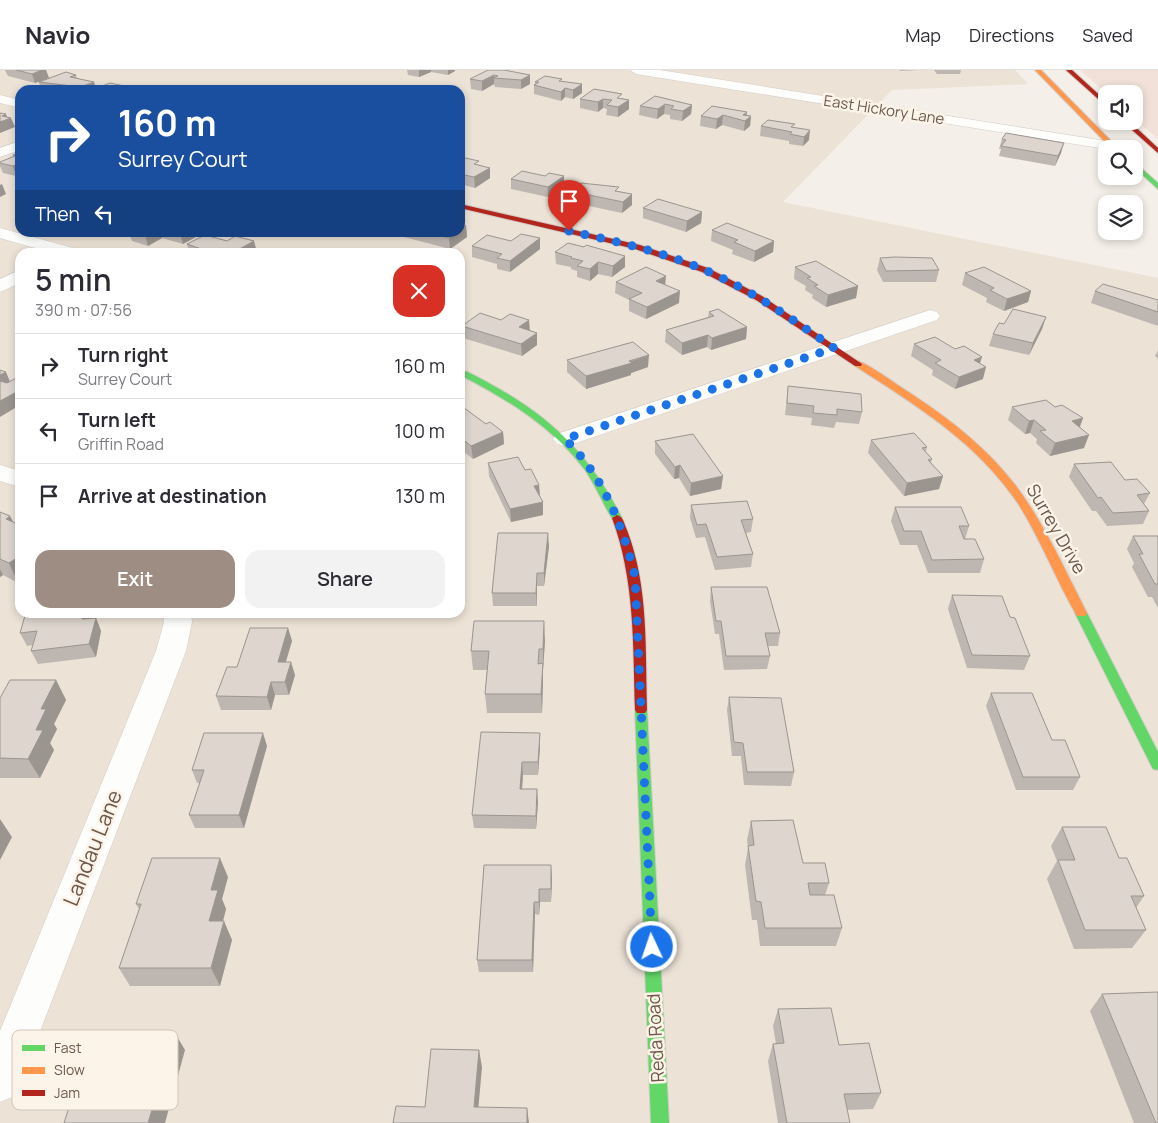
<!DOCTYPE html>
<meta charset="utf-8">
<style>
body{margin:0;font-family:Manrope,sans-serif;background:#f2f2f3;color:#2b2b33;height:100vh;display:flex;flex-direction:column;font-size:19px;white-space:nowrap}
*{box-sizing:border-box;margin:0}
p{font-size:16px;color:#7c7c81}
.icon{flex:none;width:28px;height:28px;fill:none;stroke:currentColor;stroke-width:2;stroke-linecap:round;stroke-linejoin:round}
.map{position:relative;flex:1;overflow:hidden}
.panel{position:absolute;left:15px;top:178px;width:450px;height:370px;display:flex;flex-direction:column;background:#fff;border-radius:15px;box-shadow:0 2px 8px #0003}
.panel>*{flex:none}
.banner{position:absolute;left:15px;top:15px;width:450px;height:152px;border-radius:15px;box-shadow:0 2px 8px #0003;background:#1a4fa0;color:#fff;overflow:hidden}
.buttons{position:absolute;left:1098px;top:15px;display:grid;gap:10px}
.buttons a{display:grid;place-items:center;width:45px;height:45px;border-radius:10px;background:#fff;box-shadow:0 2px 8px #0003;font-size:25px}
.pin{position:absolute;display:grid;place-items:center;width:42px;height:42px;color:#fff;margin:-51px -21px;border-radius:50% 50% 50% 0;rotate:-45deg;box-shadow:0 0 5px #0007}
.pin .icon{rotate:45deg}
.me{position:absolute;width:55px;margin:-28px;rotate:357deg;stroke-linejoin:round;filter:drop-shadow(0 0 4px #0008)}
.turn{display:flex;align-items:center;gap:18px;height:105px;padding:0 20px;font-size:22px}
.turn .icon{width:65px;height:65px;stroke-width:2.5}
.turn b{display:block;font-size:35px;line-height:42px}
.then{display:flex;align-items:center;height:48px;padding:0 20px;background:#0003;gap:10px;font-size:19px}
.round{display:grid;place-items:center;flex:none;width:52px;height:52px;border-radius:15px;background:#f2f2f3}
.head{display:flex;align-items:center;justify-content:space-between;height:85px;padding:0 20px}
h1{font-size:30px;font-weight:600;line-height:38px}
.primary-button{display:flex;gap:10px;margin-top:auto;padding:10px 20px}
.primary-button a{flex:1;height:58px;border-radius:15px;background:#9d8d83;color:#fff;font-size:20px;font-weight:600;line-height:58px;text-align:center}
.primary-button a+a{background:#f2f2f3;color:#2b2b33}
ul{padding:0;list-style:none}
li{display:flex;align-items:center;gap:15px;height:65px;padding:0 20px;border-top:1px solid #e1e1e2}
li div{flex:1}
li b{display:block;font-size:19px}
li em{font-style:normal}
header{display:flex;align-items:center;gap:30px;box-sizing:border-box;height:70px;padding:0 25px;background:#fff;border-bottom:1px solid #e1e1e2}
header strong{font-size:24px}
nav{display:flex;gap:28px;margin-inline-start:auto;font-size:18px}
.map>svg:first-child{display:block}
.residential{fill:#ece2d6;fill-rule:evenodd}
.commercial{fill:#f1e1d9}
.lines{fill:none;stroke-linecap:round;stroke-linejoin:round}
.street-casing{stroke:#d3ccc6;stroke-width:1}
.fast-casing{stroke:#d2ccc5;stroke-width:2}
.slow-casing{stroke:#d2ccc5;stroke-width:2}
.jam-casing{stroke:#d2ccc5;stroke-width:2}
.street{fill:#fdfdfc;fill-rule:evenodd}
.fast{fill:#63d668;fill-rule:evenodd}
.slow{fill:#ff974d;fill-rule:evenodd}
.jam{fill:#b3261e;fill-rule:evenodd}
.wall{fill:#beb7b1}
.shaded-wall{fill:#9b9590}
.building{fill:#ddd5ce;stroke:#9b9590}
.route{stroke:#1a73e8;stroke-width:9;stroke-dasharray:0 16.2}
.labels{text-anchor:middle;stroke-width:5;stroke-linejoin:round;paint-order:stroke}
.far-street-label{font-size:15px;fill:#6e584c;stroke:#fcf4e8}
.street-label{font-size:18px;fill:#6e584c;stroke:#fcf4e8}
.near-street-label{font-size:21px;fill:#6e584c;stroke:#fcf4e8}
.key{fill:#fcf4e8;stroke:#d1c5b9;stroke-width:1}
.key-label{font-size:14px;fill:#6e584c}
</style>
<header>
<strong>Navio</strong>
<nav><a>Map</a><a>Directions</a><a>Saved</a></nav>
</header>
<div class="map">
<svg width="1158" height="1053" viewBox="0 0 1158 1053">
<rect width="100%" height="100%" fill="#f4efe8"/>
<path class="residential" d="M0,0H1015L1028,14L892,20L783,132L1158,208V1053H0ZM20,20H460V162H20ZM20,182H460V542H20Z"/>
<path class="commercial" d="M1080,0H1158V69L1134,48V24H1107Z"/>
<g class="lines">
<g class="street-casing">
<path id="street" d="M630,0H660L1131,75L1138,79L1134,83V79H1106L636,4Z
M0,25L20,30V38L0,33Z
M20,71V80L0,87V78Z
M0,158L73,178L76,182H49L0,168Z
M20,200V213L0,222V209Z
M930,240L937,242L940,246L937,250L573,374L565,376L557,374L553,369L557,364Z
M0,395L20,401V417L0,411Z
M163,542H191L192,552L186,581L21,1011L15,1026L0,1032V961L156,581L164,552Z"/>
</g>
<g class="fast-casing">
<path id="fast" d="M1134,92L1158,113V119L1134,97Z
M460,299C474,304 488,313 501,320C557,352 593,391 622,448L621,450H613C603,434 596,416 585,400C553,357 507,329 460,305Z
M1081,539L1087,543L1158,682V700L1153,699L1075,543Z
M641,635L645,637L647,640L669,1053H651L635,640L637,637Z"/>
</g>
<g class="slow-casing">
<path id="slow" d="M1035,0H1041L1119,79H1112Z
M858,291C874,297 895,314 910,323C950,349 987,378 1016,416C1045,455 1065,500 1087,543L1085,546H1077C1056,510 1041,470 1019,435C978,373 916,335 855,296V292Z"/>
</g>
<g class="jam-casing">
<path id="jam" d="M1066,0H1072L1106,31V36Z
M1122,51H1129L1158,78V83Z
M460,134L640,175L708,198L762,226L862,294L861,296H855L756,230L702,202L635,179L460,138Z
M617,445C624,447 624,454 627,460C649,517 645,580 647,640L645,643H637L635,640C633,574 635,510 612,448Z"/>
</g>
<use href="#street" class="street"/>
<use href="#fast" class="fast"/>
<use href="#slow" class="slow"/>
<use href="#jam" class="jam"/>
</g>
<path class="wall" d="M5,0H46L49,8L35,13L8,6Z
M407,0H455V1L448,5L431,2L419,7L408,5Z
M504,0L530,14L521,19L495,17L494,14L482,21L471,19L470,9Z
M899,0H919L900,1Z
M934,0H961L960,4H937Z
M76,5L77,8L96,18H134L135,20H41L39,12Z
M535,12H562L582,23L573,29L565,27L561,31L534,24V15L535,14Z
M655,26L692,35L691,44L682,51L670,49V45L664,44L657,49L639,45L640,36Z
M622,28L629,30V39L618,47L606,45L607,39L603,38L598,42L580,38V29Z
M712,36L751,46L750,56L744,61L722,55L716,59L700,56L701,46Z
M761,56L794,58L809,70L803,76L789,74V71L760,66Z
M1002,69L1061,83L1055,96L999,86L1001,79H999Z
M20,82V105L16,106L3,103L0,96V92L14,86L13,85Z
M460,91L480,95L490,108L475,118L460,114Z
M564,106V116L548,127L511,119V109Z
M570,121H619L632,135L622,143L570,132Z
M20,125V138H19L15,127Z
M643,138L702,142L701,153L686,162L643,148Z
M466,156L467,167L450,179L404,167L403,162H460Z
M712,160L774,171L773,182L754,192L732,184L733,180L711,171Z
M104,162H119L114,165Z
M129,162H203V163L183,174L162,168L148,176L132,171Z
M540,168V179L510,202L497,199V194L472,187V176Z
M227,171L257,182H189L187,174Z
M584,177L625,186V197L612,207L598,204L590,211L577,207V201L571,199V197L556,194L555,182Z
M880,188L939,200L936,212H883L877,200Z
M795,197L858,216L856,228L826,237L812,228L813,225L805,220L806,216L794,209Z
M965,203L1031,221L1028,232L1004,241L986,232L987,228L962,215Z
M616,212L665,215L679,233L646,249L629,241V230L615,223Z
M1095,221L1158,230V256L1091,233Z
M709,242L747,257L746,269L711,280L707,277L682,285L665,272L666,260L708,247Z
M1046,247L1042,259L1029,285L989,276L993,264L1004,254Z
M462,256L530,260L537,263V275L522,286L463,268Z
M914,274L980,293L983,309L955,319L932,305L933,300L911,286Z
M1158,280V289L1155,286Z
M567,290L648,297L631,303V305L586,319L567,302Z
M788,316L862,342L859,354L836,352L834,358L811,355L812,348L785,345Z
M460,335L486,354L503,362L504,374L473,389L460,379Z
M1012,337H1055L1083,348L1080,357L1084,378L1050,386L1036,373L1037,369L1030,363L1025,364L1008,350Z
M871,370L927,377L926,382L932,389L931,393L943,406L939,419L904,426L868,383Z
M655,371L723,406L721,419L690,426L679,408L674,409L655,384Z
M488,393L525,400L539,415L540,426L543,445L511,452L489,406Z
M1074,394L1125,410L1150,423L1144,434L1149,441L1143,454L1107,456L1096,441H1092L1069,407Z
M691,435L753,449L751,462L746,463L753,484L751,497L715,500L705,467L696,468L690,448Z
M895,437L969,456L965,469L984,489L980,503H928L917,475H900L891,451Z
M0,442L10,446L13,452L20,455V512L18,513L3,505L0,507Z
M1133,466H1158V538L1152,527H1148L1132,497L1134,493L1127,479Z
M549,476L544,516H537V536H493L492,523Z
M711,517L780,563L778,576H768L770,586L767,599L724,600L719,564H715L710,531Z
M952,525L1010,547L1030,586L1024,600L967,598L948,539Z
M92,547L91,548H96L101,561L96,587L38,594L31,581L33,575L27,576L20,563Z
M288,558L292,571L285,592L295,605L289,625H275L271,640H221L216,626L237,597Z
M545,571L543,599V613L542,643H487L485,624L487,600H473L471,581Z
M56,610L66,630L54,654L57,659L50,673L54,680L40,708H0V628Z
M991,623L1052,670L1080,707L1073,720H1016L986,636Z
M729,627L794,702L791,716L744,715L741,686H732L727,640Z
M540,663V676L538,705H523L522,719L538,732L536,759L474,758L472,745Z
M267,676L244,758H195L189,745L200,713H197L192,700Z
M751,751L803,793L829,813L825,825L842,858L836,876H760L757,850H752L745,795L748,778L747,770Z
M1062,757L1119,788L1144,826L1136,838L1146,860L1132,878L1074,879L1047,809L1057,791L1051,776Z
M484,795L552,808L551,832H540L539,845L535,844L533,902H479L477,890Z
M228,807L222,829L226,839L223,851L232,870L220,916H130L119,898L139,839L136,834Z
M1102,924L1158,1053H1134L1090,941Z
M778,939L839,975L881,1023L873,1039L847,1040L850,1053H778L768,991L773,974H776L773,956Z"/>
<path class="shaded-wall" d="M34,0H46L49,8L35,13L32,4Z
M419,0H431V2L419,7Z
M448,0H455V1L448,5Z
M494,5V14L482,21V11Z
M530,5V14L521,19V10Z
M94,12L97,20H81L80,17Z
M582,14V23L573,29V20Z
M565,18V27L561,31V22Z
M603,29V38L598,42V32Z
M629,30V39L618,47V37Z
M665,34L664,44L657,49L658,39Z
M692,35L691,44L682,51L683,41Z
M747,42L746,50L751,46L750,56L744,61L745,51L743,45Z
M6,44L8,49L11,48L15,57L0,63V52L2,46Z
M723,45L722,55L716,59L717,49Z
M810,60L809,70L803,76L804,67Z
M1064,73L1061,83L1055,96L1058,86Z
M20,93V105L16,106L13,96Z
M490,98V108L475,118L474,107Z
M564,106V116L548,127V117Z
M2,114L6,124L0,127V115Z
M632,124V135L622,143L623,132Z
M702,142L701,153L686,162L687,151Z
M466,156L467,167L450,179L449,168L457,162H460V160Z
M113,162H119L114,165Z
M149,162H161L162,168L148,176L145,165Z
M181,162H203V163L183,174L180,163Z
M540,168V179L510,202V191Z
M254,171L257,182H234Z
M774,171L773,182L754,192L755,181Z
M625,186V197L612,207L613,196Z
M598,192V204L590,211V199Z
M666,206L665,217L656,211Z
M858,216L856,228L826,237L828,225Z
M680,221L679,233L646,249L647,237Z
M1031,221L1028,232L1004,241L1007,229Z
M1046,247L1042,259L1029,285L1033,273Z
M529,250L530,262L519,257Z
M747,257L746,269L711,280L712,268Z
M537,263V275L522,286L521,274Z
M708,265L707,277L682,285V273Z
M649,285L648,297L631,303V305L586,319V306Z
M982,287L978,299L974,290Z
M986,297L983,309L955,319L959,307Z
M6,302L11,314L0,321V305Z
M20,320V335L0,347V331Z
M1083,348L1078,361L1072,351Z
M1034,350L1030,363L1025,364L1029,351Z
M503,362L504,374L473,389L471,376Z
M1089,365L1084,378L1050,386L1055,373Z
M680,395L679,408L674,409L675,397Z
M723,406L721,419L690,426L691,413Z
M943,406L939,419L904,426L907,413Z
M539,415L540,428L534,416Z
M543,432V445L511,452L510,439Z
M10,446L20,466L6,449Z
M548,463L549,476L544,516V503Z
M20,486V512L18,513L9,493Z
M0,499L3,505L0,507Z
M537,503V536L536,523Z
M84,542H90L92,547L88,563L82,549Z
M96,548L101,561L96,587L89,574Z
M544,551L545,571L543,599V579Z
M288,558L292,571L282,605L278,592Z
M291,592L295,605L289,625L285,612Z
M543,593V613L542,643L541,624Z
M56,610L66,630L54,654L57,659L50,673L54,680L40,708L28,689L41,639Z
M271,612L275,625L271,640L267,627Z
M263,663L267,676L244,758L239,745Z
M540,663V676L538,705V692Z
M522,692L523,705L521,732L520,719Z
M537,719L538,732L536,759V746Z
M0,749L12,767L0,790Z
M220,788L228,807L222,829L226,839L218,870L209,851L211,820Z
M551,795L552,808L551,832Z
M539,819L540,832L539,845Z
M534,832L535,844L533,902L532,890Z
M224,851L232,870L220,916L211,898Z
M175,963L185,980L165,1053H148Z
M479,980L482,997L477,1053L474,1037Z
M527,1038L529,1053H527Z"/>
<path class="building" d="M16,0H42L32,4Z
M488,0H504L530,5L521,10L494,8L498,6L494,5L482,11L470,9Z
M66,2L76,5L70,7L94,12L80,17L39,12Z
M545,6L562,9L559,11L582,14L573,20L565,18L561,22L534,15L539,12H535Z
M110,13L134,18L131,20H133H92Z
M594,19L622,24L617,28L629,30L618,37L607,35L612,30L603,29L598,32L580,29Z
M655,26L692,35L683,41L671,39L674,36L665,34L658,39L640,36Z
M712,36L747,42L743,45L751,46L745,51L723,45L717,49L701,46Z
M0,43L6,44L2,46L11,48L0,52Z
M768,50L795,54L791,57L810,60L804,67L790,64L792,62L761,56Z
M1006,63L1064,73L1058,86L1001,76L1006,70L1002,69Z
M20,82V93L13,96L0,93V92L15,86L13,85Z
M465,88L479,91L474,94L490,98L474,107L460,104V91Z
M522,101L545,106L549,103L564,106L548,117L511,109Z
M581,113L619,117L615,121L632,124L623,132L570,121Z
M658,129L702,142L687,151L643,138Z
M727,153L774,171L755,181L734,172L738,170L712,160Z
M460,155L466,156L460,160Z
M137,162H149L145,165Z
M427,162H457L449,168Z
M521,164L540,168L510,191L497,188L502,184L472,176L487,165L511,171Z
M205,165L227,171L235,166L254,171L234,182H210L187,174Z
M568,173L584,177L586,175L625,186L613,196L598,192L590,199L577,196L583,191L571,188L572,187L555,182Z
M895,187L932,188L939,200L886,201L880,188Z
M816,191L858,216L828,225L814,216L818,215L807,208L811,207L795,197Z
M646,197L666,206L656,211L680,221L647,237L629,229L642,223L616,212Z
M984,197L1031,221L1007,229L990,220L994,218L965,203Z
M1103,214L1158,230V242L1095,221Z
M718,239L747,257L712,268L708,265L682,273L666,260L714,246L709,242Z
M1013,239L1046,247L1033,273L993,264L999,253L1004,254Z
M480,243L501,250L510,244L529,250L519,257L537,263L521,274L462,256Z
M935,267L955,279L964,276L982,287L974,290L986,297L959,307L935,293L941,290L914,274Z
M633,272L649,285L629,291L632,293L586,306L567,290Z
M0,300L6,302L0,305Z
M20,306V320L0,331V311L7,313Z
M788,316L861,324L862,342L837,339V345L813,343L814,336L787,333Z
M1046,330L1055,337L1062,335L1083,348L1072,351L1089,365L1055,373L1040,361L1046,360L1034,350L1029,351L1012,337Z
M460,335L486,354L490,352L503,362L471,376L460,367Z
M914,363L927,377L922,378L932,389L928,390L943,406L907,413L871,370Z
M693,364L723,406L691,413L680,395L675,397L655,371Z
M518,387L525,400L531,399L539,415L534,416L543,432L510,439L488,393Z
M1111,392L1125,410L1137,409L1150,423L1137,425L1149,441L1113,443L1101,427L1098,428L1074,394Z
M747,431L753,449L741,450L753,484L717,487L706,454L697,455L691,435Z
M895,437H961L969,456H959L964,469H975L984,489L932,490L921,461H904Z
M0,442L10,446L6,449L20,455V458L18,459L20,460V486L9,493L0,489Z
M498,463H548L544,503H537L536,523H492Z
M1133,466H1158V514H1155L1139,484H1143Z
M711,517H767L780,563H765L770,586H726L721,551H716Z
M952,525L1002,526L1010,547L1015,548L1030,586L972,585Z
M26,542H84L82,549L96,548L89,574L31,581L37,561L20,563Z
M474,551H544L543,579H539L538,594L543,593L541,624H485L489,581H471Z
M250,558H288L278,592H291L285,612H271L267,627L216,626L227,597H237Z
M10,610H56L41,639H46L36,660H43L28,689L0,688V628Z
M991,623H1032L1052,670H1065L1080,707H1023Z
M729,627L781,628L794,702H747L743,673L734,672Z
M481,662L540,663L538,692H522L520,719H537L536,746L472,745Z
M204,663H263L239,745H189L204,700H192Z
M793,750L803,793H825L829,813H808L810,825H834L842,858H765L761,832L756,831L748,776L754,775L751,751Z
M1062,757H1106L1119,788H1127L1144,826H1131L1146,860H1085L1058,790H1075Z
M152,788H220L211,820H218L209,851H224L211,898H119L141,834H136Z
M484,795H551V819H539V832H534L532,890H477Z
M1158,922V1053H1156L1102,924Z
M831,938L839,975L869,973L881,1023L844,1024L850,1053H787L773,974L784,973L778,939Z
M103,963H175L148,1053H64L70,1034H79Z
M431,979L479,980L474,1037L527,1038V1053H393L396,1036L425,1037Z"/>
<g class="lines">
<path class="route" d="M569,161C623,173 678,185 728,211C766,230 800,255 834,278L565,369C604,407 622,454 635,506L652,877"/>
</g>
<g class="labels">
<g class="far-street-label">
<text transform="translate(884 40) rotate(9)" y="5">East Hickory Lane</text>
</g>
<g class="street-label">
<text transform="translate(1056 459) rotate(60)" y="6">Surrey Drive</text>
<text transform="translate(656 968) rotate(-93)" y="6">Reda Road</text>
</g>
<g class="near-street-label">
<text transform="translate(93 778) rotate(-68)" y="7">Landau Lane</text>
</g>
</g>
<rect x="12" y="960" width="166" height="80" rx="8" class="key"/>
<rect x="22" y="975" width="23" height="6" fill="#63d668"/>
<rect x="22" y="997" width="23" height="7" fill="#ff974d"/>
<rect x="22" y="1020" width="23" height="6" fill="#b3261e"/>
<g class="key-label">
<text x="54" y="983">Fast</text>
<text x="54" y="1005">Slow</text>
<text x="54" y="1028">Jam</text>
</g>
</svg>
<div class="buttons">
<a><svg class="icon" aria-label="sound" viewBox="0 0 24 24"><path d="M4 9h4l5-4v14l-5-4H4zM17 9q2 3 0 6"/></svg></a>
<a><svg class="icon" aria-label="search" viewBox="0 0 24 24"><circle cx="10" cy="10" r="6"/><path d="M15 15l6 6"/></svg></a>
<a><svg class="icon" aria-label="layers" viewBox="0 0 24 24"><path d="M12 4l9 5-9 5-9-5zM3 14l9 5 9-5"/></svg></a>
</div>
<div class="pin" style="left:569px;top:161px;background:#d93025"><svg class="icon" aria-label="arrive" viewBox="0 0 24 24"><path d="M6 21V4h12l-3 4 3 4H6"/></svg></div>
<svg class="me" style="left:652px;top:877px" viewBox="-20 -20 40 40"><circle r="17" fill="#1a73e8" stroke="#fff" stroke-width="3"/><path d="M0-11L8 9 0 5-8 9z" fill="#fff"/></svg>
<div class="banner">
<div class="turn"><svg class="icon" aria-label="right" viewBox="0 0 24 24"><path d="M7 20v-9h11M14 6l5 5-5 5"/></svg><div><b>160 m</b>Surrey Court</div></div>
<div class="then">Then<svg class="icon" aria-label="left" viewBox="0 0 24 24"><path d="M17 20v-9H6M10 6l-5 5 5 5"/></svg></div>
</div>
<section class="panel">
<div class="head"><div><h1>5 min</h1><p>390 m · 07:56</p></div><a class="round" style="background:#d93025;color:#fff"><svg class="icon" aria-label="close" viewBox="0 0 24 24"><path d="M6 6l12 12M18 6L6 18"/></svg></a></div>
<ul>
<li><svg class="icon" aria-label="right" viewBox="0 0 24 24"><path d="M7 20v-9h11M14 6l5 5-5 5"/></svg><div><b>Turn right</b><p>Surrey Court</p></div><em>160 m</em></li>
<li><svg class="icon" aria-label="left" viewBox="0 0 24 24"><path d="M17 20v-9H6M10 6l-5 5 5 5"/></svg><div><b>Turn left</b><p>Griffin Road</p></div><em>100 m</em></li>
<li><svg class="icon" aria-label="arrive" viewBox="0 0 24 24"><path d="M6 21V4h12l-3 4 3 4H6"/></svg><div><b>Arrive at destination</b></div><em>130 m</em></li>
</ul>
<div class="primary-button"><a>Exit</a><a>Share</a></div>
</section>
</div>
